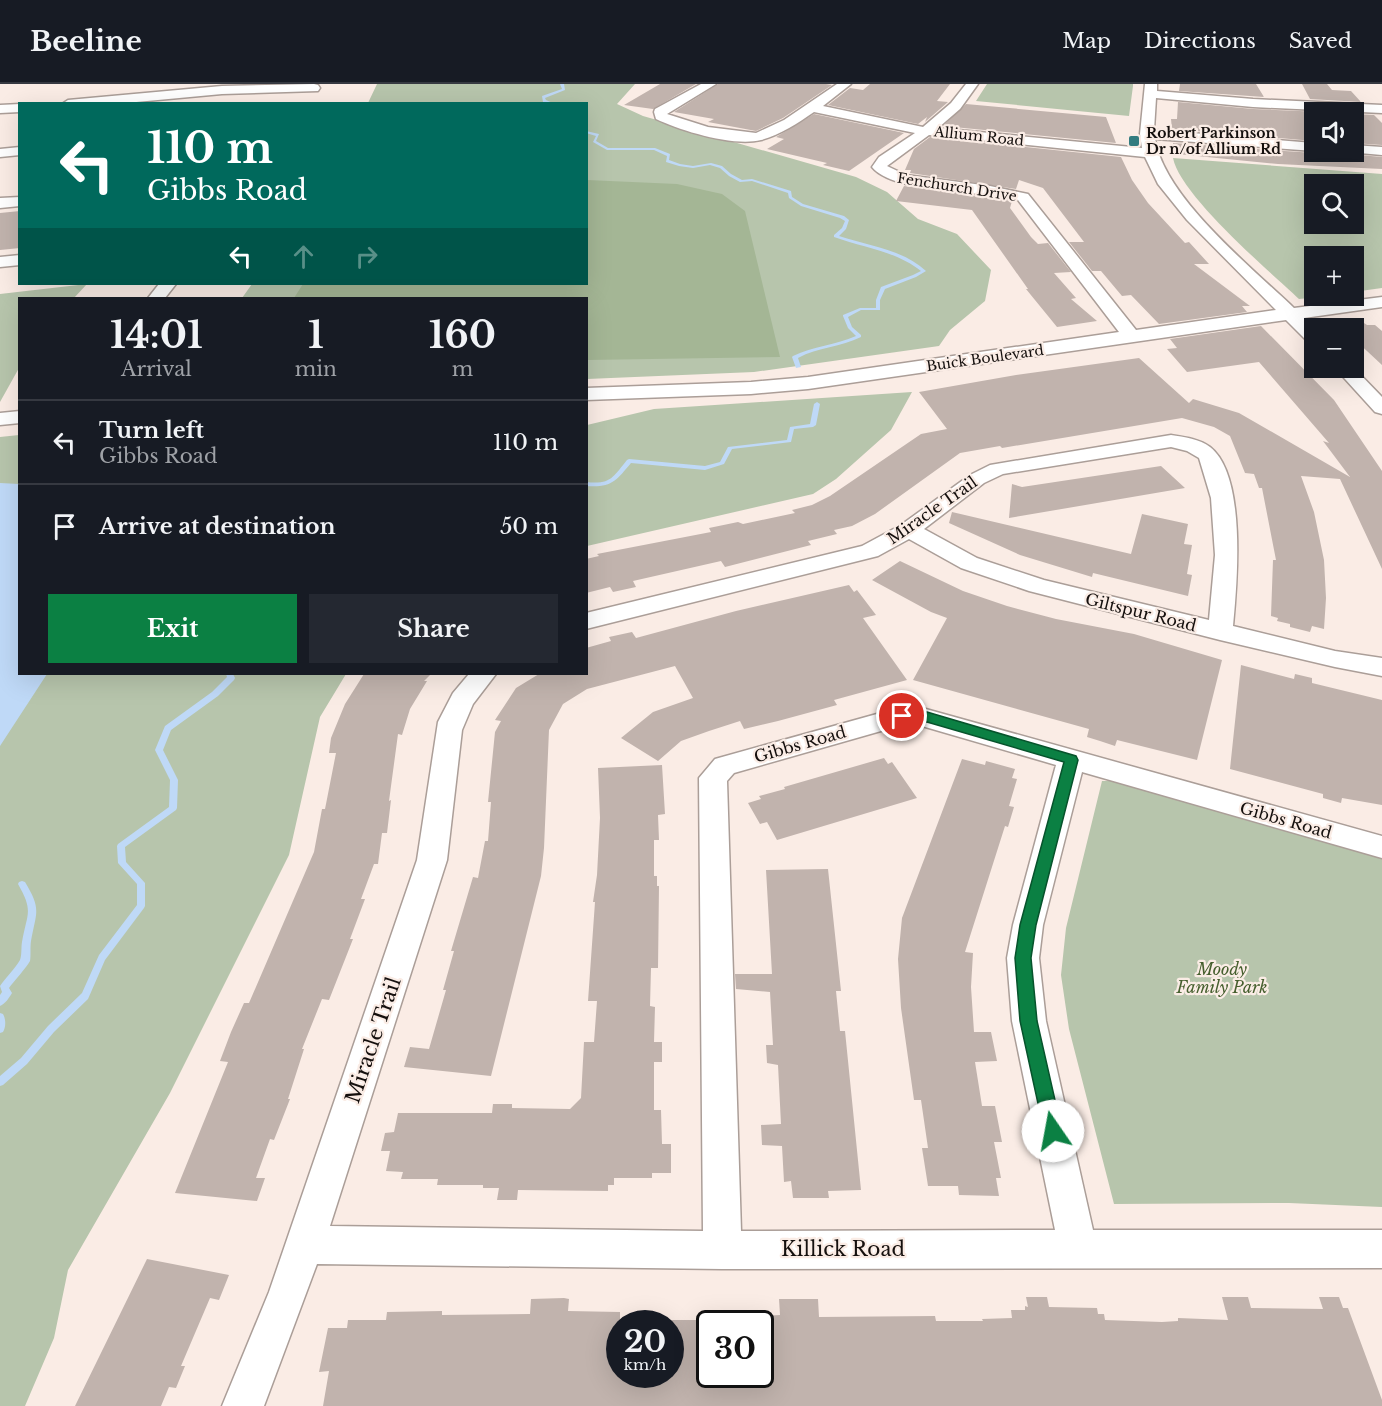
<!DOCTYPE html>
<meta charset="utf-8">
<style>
body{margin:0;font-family:"Libre Baskerville",serif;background:#242831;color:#f1f3f6;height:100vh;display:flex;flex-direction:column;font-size:22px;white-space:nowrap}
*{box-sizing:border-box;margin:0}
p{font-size:20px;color:#9ea1a6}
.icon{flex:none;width:33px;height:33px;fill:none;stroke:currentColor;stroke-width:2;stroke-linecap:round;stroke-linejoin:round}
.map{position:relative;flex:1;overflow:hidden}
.sheet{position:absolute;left:18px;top:213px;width:570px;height:378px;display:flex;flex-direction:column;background:#171b24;border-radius:0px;box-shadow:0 6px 24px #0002}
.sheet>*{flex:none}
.top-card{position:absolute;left:18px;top:18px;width:570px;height:183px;border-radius:0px;box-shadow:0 6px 24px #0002;background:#00695c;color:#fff;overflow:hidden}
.controls{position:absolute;left:1304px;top:18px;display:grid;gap:12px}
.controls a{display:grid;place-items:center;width:60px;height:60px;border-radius:0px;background:#171b24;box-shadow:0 6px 24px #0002;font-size:30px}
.speed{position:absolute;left:606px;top:1226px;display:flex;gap:12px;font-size:30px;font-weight:700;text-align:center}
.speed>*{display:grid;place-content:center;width:78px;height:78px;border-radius:50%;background:#171b24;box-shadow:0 6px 24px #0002;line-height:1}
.speed small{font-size:15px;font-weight:400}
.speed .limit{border:3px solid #111;border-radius:9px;background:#fff;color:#111}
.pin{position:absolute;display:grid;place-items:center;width:51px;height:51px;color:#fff;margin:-26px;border:3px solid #fff;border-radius:50%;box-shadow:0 2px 6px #0007}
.me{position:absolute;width:66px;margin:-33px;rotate:348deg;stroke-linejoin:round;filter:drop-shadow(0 0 4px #0008)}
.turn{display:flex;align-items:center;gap:21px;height:126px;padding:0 30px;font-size:27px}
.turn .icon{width:78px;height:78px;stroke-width:2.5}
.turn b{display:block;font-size:42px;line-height:51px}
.lanes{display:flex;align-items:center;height:57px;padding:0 30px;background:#0003;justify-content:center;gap:30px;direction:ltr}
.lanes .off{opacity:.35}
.eta{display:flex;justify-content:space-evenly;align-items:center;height:102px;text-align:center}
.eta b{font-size:36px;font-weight:700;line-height:42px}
.button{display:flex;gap:12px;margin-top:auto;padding:12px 30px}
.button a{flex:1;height:69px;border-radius:0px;background:#0b8043;color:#fff;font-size:24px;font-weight:700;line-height:69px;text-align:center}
.button a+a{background:#242831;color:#f1f3f6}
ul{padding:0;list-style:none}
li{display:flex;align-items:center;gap:18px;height:84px;padding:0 30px;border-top:2px solid #363941}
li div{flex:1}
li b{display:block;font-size:22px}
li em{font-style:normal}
header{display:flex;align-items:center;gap:36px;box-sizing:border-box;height:84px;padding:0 30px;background:#171b24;border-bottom:2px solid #363941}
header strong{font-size:28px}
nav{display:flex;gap:33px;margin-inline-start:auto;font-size:21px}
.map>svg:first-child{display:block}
.green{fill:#b7c5ac;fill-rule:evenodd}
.forest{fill:#a4b695}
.water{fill:#bfd9f7}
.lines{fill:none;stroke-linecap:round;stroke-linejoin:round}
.stream{fill:#bfd9f7;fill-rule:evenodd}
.building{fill:#c1b3ad}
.minor-casing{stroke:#ab9e98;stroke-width:3}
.minor{fill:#fff;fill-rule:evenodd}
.route{fill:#0b8043;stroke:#07532c;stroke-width:1.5}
.poi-dot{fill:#337c80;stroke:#faece5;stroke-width:2}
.labels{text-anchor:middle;stroke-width:4.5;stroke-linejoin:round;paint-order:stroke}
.far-poi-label{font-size:14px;font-weight:bold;fill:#15100e;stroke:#faece5;text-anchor:start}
.far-street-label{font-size:14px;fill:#15100e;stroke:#faece5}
.street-label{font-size:16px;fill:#15100e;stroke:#faece5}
.park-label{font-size:16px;font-style:italic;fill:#465f2e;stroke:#faece5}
.near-street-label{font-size:20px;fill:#15100e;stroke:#faece5}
</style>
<header>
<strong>Beeline</strong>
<nav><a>Map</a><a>Directions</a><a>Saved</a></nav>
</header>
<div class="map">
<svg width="1382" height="1322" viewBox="0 0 1382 1322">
<rect width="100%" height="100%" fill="#faece5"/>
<path class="green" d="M377,0H635L617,20L643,32L856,93L887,108L918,135L957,150L991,186L985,217L950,246L939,262L754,288L587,295L586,214H242L252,200H586V20L368,19Z
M987,0H1133V2L1129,32L976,17Z
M1173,74L1382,90V204L1353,208V172H1314V212H1330L1299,215C1269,187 1180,111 1173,74ZM1314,100H1353V140H1314Z
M87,200L74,214H20L19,284L0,318V210Z
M912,308L891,346L836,395L813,410L587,462V341L654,325Z
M19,351L20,590H346L320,633L289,771L170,1009L68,1186L54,1254L25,1322H0V353Z
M1102,697H1113L1382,774V1123L1289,1119L1114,1120L1069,945L1061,891L1066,844Z"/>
<path class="forest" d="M587,96L677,100L722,110L745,127L780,273L587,276L586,214H294L303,200H586Z"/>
<path class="water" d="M0,399L19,400L20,590H47L0,662Z"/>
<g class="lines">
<path class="stream" d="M560,0H564L565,6L545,14L546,16L555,20H549L543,18L542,12L562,5Z
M586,47L599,50L596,57L608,64H655L670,70L669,76L680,80L693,82L711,79L722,82L731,90L742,96L752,95L791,107L792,113L803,120L844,132L849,136L846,145L839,152C869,162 902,165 926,187L916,193L885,205L880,216V226H861L848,233L852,243L861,251V253C841,263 818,263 798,274L801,283L796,284L792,273L793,272C813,262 836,261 856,252L848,244L843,232V231L860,224H876V216L881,203L913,191L921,187C896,167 864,164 834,153V151L842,144L845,137L840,134L801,122L789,114L788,109L752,97L740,98L729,92L720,84L710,81L693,84L679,82L666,78L667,72L654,66H607L593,58L596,52L586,49Z
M817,318L820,320L816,341L813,343L794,345L791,358L732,365L724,380L705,386L631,379C616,397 611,404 586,402V398C611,401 613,393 627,376L629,375L705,382L720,378L728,363L787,356L790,343L810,340L814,320Z
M226,590H233L235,594L234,596L218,612L171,646L163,666L178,696L177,724L176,726L125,763L126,778L145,799V822L144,824L105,876L88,915L54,948L27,980L3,1001L0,1002V992L21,974L48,942L82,909L99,871L137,821V800L118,779L117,762L118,760L169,723L170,696L155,666L165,642L212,608L227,593Z
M22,797L25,798C42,826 36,828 31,857C30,863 31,872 30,877C27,883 14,897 9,904L12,909C9,914 5,920 0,922V911L2,908L0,902C6,893 15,885 20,876C22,871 21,863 22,858C27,829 34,828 18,800L19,798Z
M0,929L3,930C6,935 6,943 3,948L0,949Z"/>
</g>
<path class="building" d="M660,0H696L653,25L624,21Z
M718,0H826L832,1L783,34L756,47L708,38L714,35L674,28Z
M870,0H950L937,17L948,18L925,38L927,33L918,40L828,21L850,4L863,6Z
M1180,0H1256L1264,13L1179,7Z
M1302,0H1327L1332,6L1351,7L1361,18L1310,15Z
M1178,18L1253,25L1323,28H1314V57L1172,45L1171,35H1177Z
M966,20L1106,33L1116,59L943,42Z
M814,30L904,49L849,87L823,81L827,79L767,65L784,55L776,53Z
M1353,30L1374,31L1382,39V61L1353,59Z
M930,53L1121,73L1132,96L1148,119L1185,159L1189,158L1209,180H1194L1250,222H1242L1247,228L1159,240L1131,211L1122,212L1101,187H1092L1069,158H1084L1043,104L1019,96L1016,105L910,89L911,86H905L914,65Z
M1173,59L1314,69L1346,68L1348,70L1382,73V85L1278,80L1177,70L1174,68Z
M904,102L1012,117L1010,124L1031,153L1038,160L1048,159L1071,188L1054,189L1076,214L1071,215L1097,237L1057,243L1026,205H1028L972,126L896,117Z
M20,127V164L0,166V129Z
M1364,239L1367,241H1375L1382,247V281L1353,254V244H1343L1338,240Z
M1261,242L1334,316L1382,387V485L1340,395L1301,392L1314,428L1324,476L1326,514L1324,545L1312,542L1310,548L1290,543V540L1277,537L1278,534L1271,532L1273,476H1276L1262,404H1259L1254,390L1245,389L1230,352L1214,343L1182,334L1002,364L1000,362L960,369L875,430L852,442L834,446L837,450L808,457L811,461L725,483L721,477L633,497L636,503L613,508L610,503L586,509V475L599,472L597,470L711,448L709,444L738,438L743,440L795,429L792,426L812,421L830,412L921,350L947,345L919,308L1016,291L1139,274L1189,319L1193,315L1239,329L1350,393L1323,357L1329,359L1259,278L1187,288L1167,265L1177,264L1170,255Z
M1161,382L1185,404L1009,434L1012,400L1022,403Z
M952,428L1131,470L1142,430L1188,440L1184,460L1192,461L1187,490L1192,491L1188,512L1093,489L1092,493L1020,471L949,439Z
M900,477L963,507L1007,522L1056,535L1134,550L1222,576L1197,676L1117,656L1115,662L1100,657L1087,653L1089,645L913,596L947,534L931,528L872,496Z
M849,501L854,508L857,506L876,531L863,534L907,596L834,616L837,621L778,637L744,645L740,637L709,647L681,657L658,677L621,654L653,628L693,614L675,582L587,605L563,620L549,646L544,764L541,792L491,992L404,983L410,963L429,965L446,906H443L454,867H451L473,793L478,794L485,757H488L491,718H488L495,648L501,637L495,636L516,604L539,590H586V564L611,557L609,553L632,548L636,554L736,527Z
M1241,581L1294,595L1295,590L1312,594V599L1382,616V721L1342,714L1341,719L1323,714V710L1230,685Z
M364,590H431L424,597H427L410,625L402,651L398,650L389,717L391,716L387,749H382L378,780H374L361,815H365L350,855H353L329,916L322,915L302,965H304L288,1015H290L274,1056L270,1055L256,1094H265L257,1117L175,1109L228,978L220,977L231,948L244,919H249L314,768L322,725H325L326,720L336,669H329L331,654L345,620Z
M884,674L888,680L892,678L917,714L777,756L767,738L760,740L748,719L761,715L759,712L785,705L784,703Z
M962,675L985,681L986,677L1015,685L1012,694L1017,695L1009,722L1014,723L1008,743L1005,742L965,868L973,869L971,903L974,948H991L997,977L975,978L982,1022H995L1002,1058H994L1001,1094H996L999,1112L959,1111L958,1102H928L922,1064H928L921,1016H914L901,924L898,875L902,834Z
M662,681L665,730L658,731L659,756H654V792H657V802H659L658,884H651L650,922L655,923L654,958H662V978H654V1026H661L662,1060H671V1089H652V1094H614V1101H608V1107L518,1106L517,1116H497L499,1104H483V1101H437L438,1095H401L403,1088L386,1087L390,1067H381L385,1049L394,1048L398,1029H492L493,1020H512V1024L570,1025L581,1014L584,958H594L597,917H588L595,818H593L597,791L600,734L598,684Z
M828,785L841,907H836L840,947H845L861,1106L828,1107L829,1114H793L791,1097L784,1098L782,1062L762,1061L761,1041L781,1040L778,981L767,979L766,961H773L770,908L736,905L735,890H772L766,786Z
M147,1175L229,1191L219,1216L210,1214L181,1282H185L176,1304L169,1303L161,1322H75Z
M1026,1213H1047L1049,1223L1097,1224L1098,1230H1104L1105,1236L1162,1238L1178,1237V1234L1228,1236L1222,1213H1248L1251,1224L1323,1225L1319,1213H1339L1343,1224H1348L1382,1316V1322H323L329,1287L319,1288L328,1244H347L348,1236H386L387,1228L442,1227V1231L530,1230L531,1215L564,1214L569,1215L568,1227L620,1228V1290H670V1236H710V1290H764L762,1232L780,1231L779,1215H818L819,1233L935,1232L936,1237H983L982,1235L1012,1234L1011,1226H1025V1222L1028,1223Z"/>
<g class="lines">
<g class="minor-casing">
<path id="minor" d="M314,0L318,1L320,4L318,7L222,10L115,20H62L68,16L222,2Z
M701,0H716L667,30L708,43L756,49L784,36L837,0H851L823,22L923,43L951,19L966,0H978L960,25L938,44L1142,64L1140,50L1145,0H1157V7L1253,15L1382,21V29L1253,23L1156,14L1154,46L1314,59V67L1155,55C1164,113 1251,183 1294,224L1382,213V223L1304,234L1315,244L1314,259L1308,258L1286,236L808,305L751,310L586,316V304L751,298L808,293L1119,248L1018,116C982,106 894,110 872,83L879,73L915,49L814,28C798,39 780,51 761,56C734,63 681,47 656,35L654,28L655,25ZM929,51L1145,73L1158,100L1187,136L1276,226L1136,246L1028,110L990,102L906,91L887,82Z
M20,20V28L0,29V21Z
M1353,61L1382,63V71L1348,68H1353Z
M20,63V71L0,73V65Z
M20,113V122L0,124V114Z
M20,171V181L0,183V173Z
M159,200H176L165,214H148Z
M1353,283L1382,313V330L1375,328L1335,284Z
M20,327V339L0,341V329Z
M1171,351C1184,353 1200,355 1210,363C1247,392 1237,500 1233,542L1335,567L1382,574V592L1335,583L1220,556L1029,507L961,484L909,455L878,472L586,545V529L862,462L901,441L970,391L990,381ZM1171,363L1187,367L1199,374L1211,414L1215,471L1209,536L1044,496L977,474L924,445L984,399L1003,390Z
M469,590H496L473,620L462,646L447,776L330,1142L703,1147L699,694L715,675L902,623L915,622L1382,752V774L1082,688L1043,841L1039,874L1046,937L1093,1146H1382V1184L722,1185L317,1180L264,1322H222L269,1208L417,776L438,638L453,609ZM915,640L1056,681L1013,841L1007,874L1012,937L1055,1146L741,1147L727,697L734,689L902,641Z"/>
</g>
<use href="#minor" class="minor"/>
</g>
<path class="route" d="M902,627L927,628L1076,672L1078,676L1036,841L1031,874L1037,937L1062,1047L1059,1053L1053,1056L1046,1053L1044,1047L1020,937L1015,874L1020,841L1064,678L927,638L898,635L896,632L898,629Z"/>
<rect class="poi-dot" x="1128" y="51" width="12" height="12" rx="3"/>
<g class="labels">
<g class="far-poi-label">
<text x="1146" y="54">Robert Parkinson<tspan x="1146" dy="16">Dr n/of Allium Rd</tspan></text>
</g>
<g class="far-street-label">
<text transform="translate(979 52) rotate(6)" y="5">Allium Road</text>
<text transform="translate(957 103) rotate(9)" y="5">Fenchurch Drive</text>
<text transform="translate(985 274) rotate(-8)" y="5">Buick Boulevard</text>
</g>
<g class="street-label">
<text transform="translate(932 426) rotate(-35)" y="6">Miracle Trail</text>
<text transform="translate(1141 528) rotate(14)" y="6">Giltspur Road</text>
<text transform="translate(800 660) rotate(-16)" y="6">Gibbs Road</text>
<text transform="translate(1286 736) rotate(16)" y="6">Gibbs Road</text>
</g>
<g class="park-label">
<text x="1222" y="891">Moody<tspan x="1222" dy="18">Family Park</tspan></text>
</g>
<g class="near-street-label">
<text transform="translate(373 956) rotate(-71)" y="7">Miracle Trail</text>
<text x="843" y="1172">Killick Road</text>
</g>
</g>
</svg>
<div class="controls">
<a><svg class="icon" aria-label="sound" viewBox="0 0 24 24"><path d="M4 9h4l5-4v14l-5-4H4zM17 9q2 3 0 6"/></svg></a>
<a><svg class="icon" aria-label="search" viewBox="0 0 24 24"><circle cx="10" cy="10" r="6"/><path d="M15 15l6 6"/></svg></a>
<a>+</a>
<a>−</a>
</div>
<div class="speed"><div>20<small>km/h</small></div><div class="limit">30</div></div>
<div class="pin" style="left:902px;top:632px;background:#d93025"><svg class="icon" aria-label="arrive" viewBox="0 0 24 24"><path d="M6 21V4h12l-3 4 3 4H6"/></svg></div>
<svg class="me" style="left:1053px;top:1047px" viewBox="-20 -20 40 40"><circle r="19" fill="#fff"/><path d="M0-13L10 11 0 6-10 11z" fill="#0b8043"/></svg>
<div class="top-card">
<div class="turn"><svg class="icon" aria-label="left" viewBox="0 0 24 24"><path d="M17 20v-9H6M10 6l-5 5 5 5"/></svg><div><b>110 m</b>Gibbs Road</div></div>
<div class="lanes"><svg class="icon" aria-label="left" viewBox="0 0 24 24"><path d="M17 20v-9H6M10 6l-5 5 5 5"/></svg><svg class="icon off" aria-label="ahead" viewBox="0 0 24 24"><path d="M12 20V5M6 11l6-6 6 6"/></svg><svg class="icon off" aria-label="right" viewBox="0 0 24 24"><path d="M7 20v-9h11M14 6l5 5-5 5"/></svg></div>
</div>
<section class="sheet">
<div class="eta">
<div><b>14:01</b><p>Arrival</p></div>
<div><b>1</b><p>min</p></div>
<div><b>160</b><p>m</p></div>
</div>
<ul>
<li><svg class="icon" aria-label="left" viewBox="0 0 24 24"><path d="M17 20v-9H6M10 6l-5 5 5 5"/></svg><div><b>Turn left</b><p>Gibbs Road</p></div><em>110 m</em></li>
<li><svg class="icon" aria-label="arrive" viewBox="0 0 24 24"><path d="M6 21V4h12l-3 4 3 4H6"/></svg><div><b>Arrive at destination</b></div><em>50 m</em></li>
</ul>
<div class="button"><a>Exit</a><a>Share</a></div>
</section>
</div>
